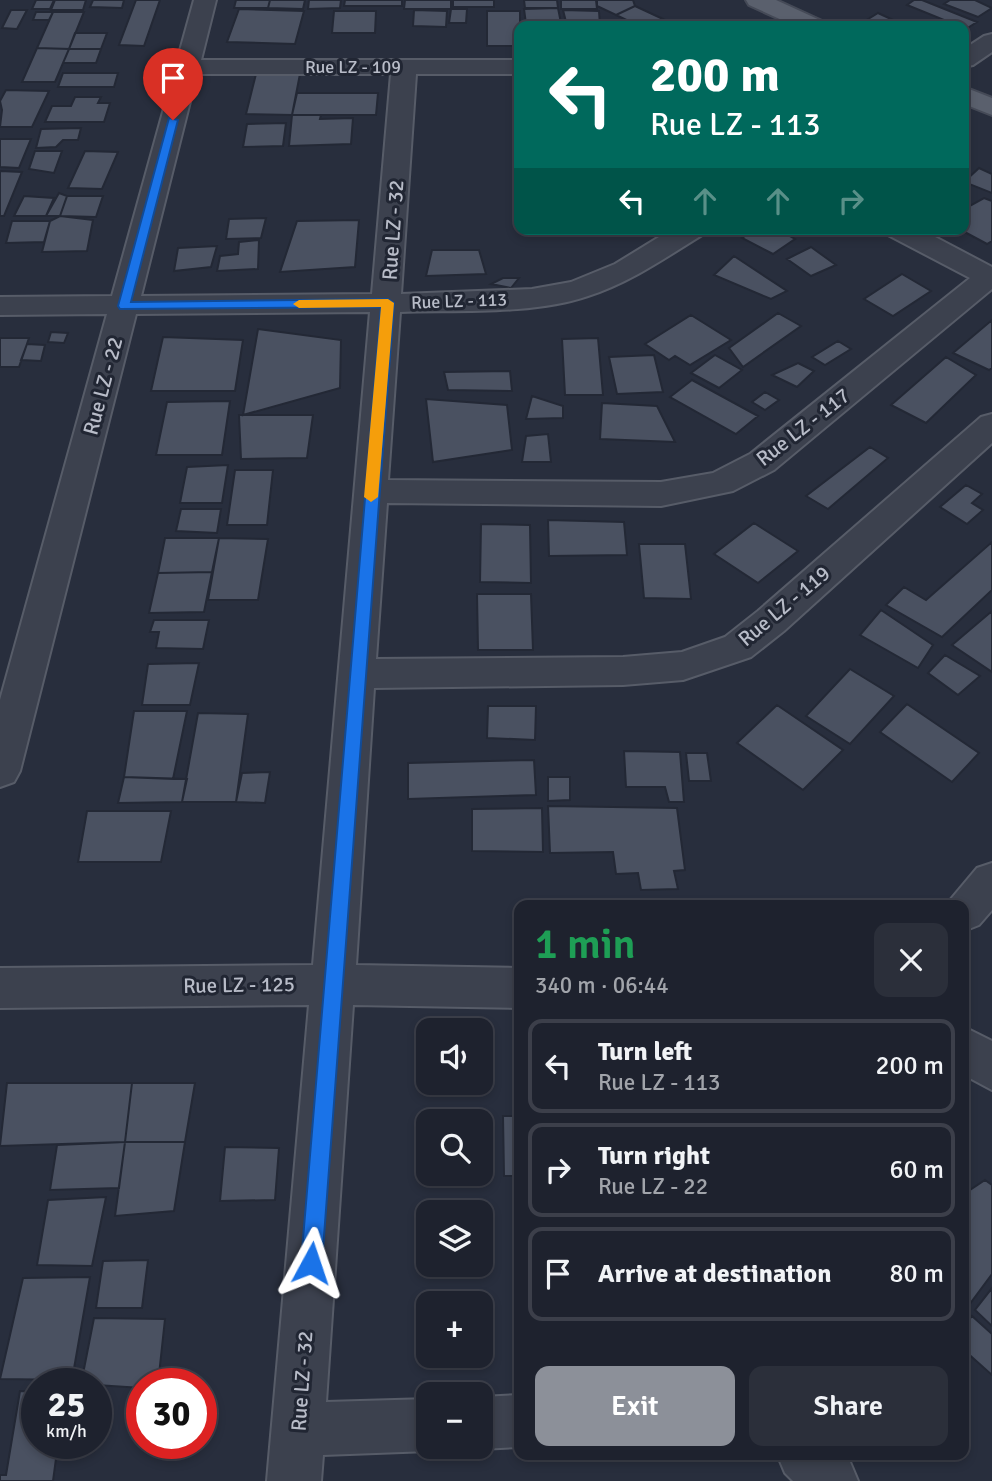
<!DOCTYPE html>
<meta charset="utf-8">
<style>
body{margin:0;font-family:Signika,sans-serif;background:#2b2f3a;color:#f1f3f6;height:100vh;display:flex;flex-direction:column;font-size:26px;white-space:nowrap}
*{box-sizing:border-box;margin:0}
p{font-size:23px;color:#a1a4aa}
.icon{flex:none;width:38px;height:38px;fill:none;stroke:currentColor;stroke-width:2;stroke-linecap:round;stroke-linejoin:round}
.map{position:relative;flex:1;overflow:hidden}
.sheet{position:absolute;left:514px;top:900px;width:455px;height:560px;display:flex;flex-direction:column;background:#1e222e;border-radius:14px;box-shadow:0 4px 10px #0003,0 0 0 2px #3c3f4a}
.sheet>*{flex:none}
.guide{position:absolute;left:514px;top:21px;width:455px;height:214px;border-radius:14px;box-shadow:0 4px 10px #0003,0 0 0 2px #3c3f4a;background:#00695c;color:#fff;overflow:hidden}
.fabs{position:absolute;left:416px;top:1018px;display:grid;gap:14px}
.fabs a{display:grid;place-items:center;width:77px;height:77px;border-radius:14px;background:#1e222e;box-shadow:0 4px 10px #0003,0 0 0 2px #3c3f4a;font-size:35px}
.speed{position:absolute;left:21px;top:1368px;display:flex;gap:14px;font-size:35px;font-weight:700;text-align:center}
.speed>*{display:grid;place-content:center;width:91px;height:91px;border-radius:50%;background:#1e222e;box-shadow:0 4px 10px #0003,0 0 0 2px #3c3f4a;line-height:1}
.speed small{font-size:18px;font-weight:400}
.speed .limit{border:10px solid #d22;background:#fff;color:#111}
.pin{position:absolute;display:grid;place-items:center;width:60px;height:60px;color:#fff;margin:-72px -30px;border-radius:50% 50% 50% 0;rotate:-45deg;box-shadow:0 0 7px #0007}
.pin .icon{rotate:45deg}
.me{position:absolute;width:77px;margin:-38px;rotate:5deg;stroke-linejoin:round;filter:drop-shadow(0 0 5px #0008)}
.turn{display:flex;align-items:center;gap:24px;height:147px;padding:0 21px;font-size:32px}
.turn .icon{width:91px;height:91px;stroke-width:2.5}
.turn b{display:block;font-size:49px;line-height:60px}
.lanes{display:flex;align-items:center;height:66px;padding:0 21px;background:#0003;justify-content:center;gap:35px;direction:ltr}
.lanes .off{opacity:.35}
.round{display:grid;place-items:center;flex:none;width:74px;height:74px;border-radius:14px;background:#2b2f3a}
.headline{display:flex;align-items:center;justify-content:space-between;height:119px;padding:0 21px}
h1{font-size:42px;font-weight:600;line-height:52px;color:#1e9e55}
.cta{display:flex;gap:14px;margin-top:auto;padding:14px 21px}
.cta a{flex:1;height:80px;border-radius:14px;background:#8c9099;color:#fff;font-size:28px;font-weight:600;line-height:80px;text-align:center}
.cta a+a{background:#2b2f3a;color:#f1f3f6}
ul{padding:0;list-style:none}
li{display:flex;align-items:center;gap:21px;height:94px;margin:0 14px 10px;padding:0 7px;border:4px solid #3c3f4a;border-radius:14px}
li div{flex:1}
li b{display:block;font-size:26px}
li em{font-style:normal}
.map>svg:first-child{display:block}
.building{fill:#4a5161;stroke:#232835;stroke-width:2}
.lines{fill:none;stroke-linecap:round;stroke-linejoin:round}
.minor-casing{stroke:#575c68;stroke-width:4}
.major-casing{stroke:#454a57;stroke-width:4}
.minor{fill:#3c414e;fill-rule:evenodd}
.major{fill:#5a606d;fill-rule:evenodd}
.route{fill:#1a73e8;stroke:#114b97;stroke-width:2}
.slow{fill:#f59e0b}
.labels{text-anchor:middle;stroke-width:6;stroke-linejoin:round;paint-order:stroke}
.far-street-label{font-size:18px;fill:#b8bcc8;stroke:#212633}
.street-label{font-size:21px;fill:#b8bcc8;stroke:#212633}
</style>
<div class="map">
<svg width="992" height="1481" viewBox="0 0 992 1481">
<rect width="100%" height="100%" fill="#282e3d"/>
<path class="building" d="M36,0H54L50,9H32Z
M55,0H86L83,10H51Z
M93,0H124L122,8L90,7Z
M136,0H160L144,46L119,45Z
M236,0H270L268,8H234Z
M270,0H305L303,9L268,8Z
M309,0H341L340,8L308,9Z
M345,0H402V6H344Z
M405,0H451V9H404Z
M453,0H494V7H453Z
M524,0H557L558,8H525Z
M561,0H596L597,9H561Z
M597,0H633L635,6L616,15L597,6Z
M914,0H922L977,22L966,29L907,5Z
M950,0H975L992,8L978,17L944,4Z
M635,6L678,26H639L616,15Z
M558,8L561,23L526,24L524,9Z
M239,9L304,11L295,44L227,42Z
M451,9H467L466,23H449Z
M11,10H27L17,29L2,28Z
M414,10L447,11L446,27L413,26Z
M563,10L599,11L600,26H567Z
M334,11H376L375,33H332Z
M487,11H520V46H487Z
M36,12H53L49,20H33Z
M53,12H84L69,49L37,48Z
M878,13L906,26H877L865,21Z
M75,33H107L101,49H69Z
M37,48L69,49L55,82H22Z
M69,49H101L96,63H63Z
M63,73H118L114,87H58Z
M256,74H300L292,115L246,114Z
M6,90L49,91L32,127H0L2,110L0,101Z
M297,93H378L376,115H292Z
M75,97H101L98,103H110L104,122H45L52,106H71Z
M292,115H321L320,119L353,118L351,144L289,146Z
M286,123L283,146L243,147L247,124Z
M81,128L78,140H63L56,147L36,148L41,129Z
M0,139H31L19,168L0,167Z
M35,151H62L54,173L29,169Z
M85,151L118,152L102,189L68,188Z
M979,168L992,174V193L964,182Z
M0,171L22,172L4,216H0Z
M59,193L67,196L60,216H46Z
M24,196L54,198L46,216H14Z
M67,196H103L96,217L60,216Z
M984,198L992,201V241L987,244L959,229H964V209Z
M60,216L93,220L87,251L42,252L50,221Z
M266,218L261,238L226,239L229,219Z
M359,220L355,267L280,272L297,221Z
M12,221H50L44,242L6,243Z
M756,229H777L795,239L773,254L742,238Z
M259,240L258,269L217,271L220,256L238,254L239,242Z
M217,246L211,267L174,271L178,248Z
M811,247L836,265L811,276L787,259Z
M432,250H479L486,274L426,276Z
M734,256L787,291L771,299L714,275Z
M902,274L931,291L893,316L864,299Z
M503,278H519L511,288L491,284Z
M778,313L801,326L743,367L729,348Z
M691,315L731,340L690,365L675,356L669,360L645,344Z
M992,320V368L989,370L953,353Z
M258,329L341,340L340,388L243,415Z
M51,332L68,333L64,343L48,342Z
M163,337L243,340L235,391H151Z
M0,338H29L19,367H0Z
M598,338L603,395H565L562,339Z
M838,341L851,349L825,365L812,357Z
M27,344L45,345L41,361L21,360Z
M654,355L663,392L617,394L609,357Z
M715,355L742,370L719,388L691,373Z
M946,357L976,375L926,423L891,405Z
M798,363L814,371L797,387L772,375Z
M510,371L512,391L448,390L444,372Z
M692,380L758,416L736,434L670,397Z
M765,392L779,400L765,410L752,402Z
M532,396L563,406V418L526,419Z
M426,399L507,405L512,450L433,462Z
M230,401L222,455H156L167,402Z
M602,403L657,406L675,442L600,439Z
M239,415H313L307,458L241,459Z
M548,434L551,462H522L526,436Z
M870,447L888,458L828,509L806,496Z
M228,465L222,503H180L187,467Z
M235,470H273L267,525H227Z
M966,485L982,494L972,503L983,510L967,524L940,507Z
M181,509H221L217,533L176,531Z
M548,520L624,522L627,555L549,556Z
M754,523L798,551L758,583L714,554Z
M481,524L530,525L531,583L480,582Z
M165,538H219L212,572L158,573Z
M219,538L268,539L258,600H208Z
M992,542V590L942,637L886,605L904,587L926,600Z
M639,544H685L691,599L644,598Z
M212,572L204,612L149,613L158,573Z
M477,594H531L533,650H478Z
M881,610L933,645L918,668L860,635Z
M992,611V672L952,645Z
M154,620H209L203,649L156,648L159,632H150Z
M945,655L980,676L958,695L928,673Z
M199,663L190,705H142L148,664Z
M850,669L894,696L850,744L806,716Z
M907,704L979,753L952,782L880,732Z
M777,705L843,750L803,790L737,743Z
M488,706H536L535,740L487,738Z
M134,711H187L173,779L124,777Z
M198,713L248,714L236,802H182Z
M624,751L680,752L684,802H669L665,787H626Z
M686,753H707L711,781H689Z
M534,760L536,795L408,799V763Z
M270,772L265,803L236,802L242,773Z
M124,777L187,779L182,802L118,803Z
M548,777H570V800L548,801Z
M548,806L677,808L685,870L674,871L678,889L641,890L638,873L616,874L613,852L550,853Z
M542,808L543,852L472,851V809Z
M87,811H171L161,862H78Z
M7,1083H132L125,1142L0,1146Z
M132,1083H195L185,1142H125Z
M503,1116H520V1176H504Z
M125,1142H185L174,1211L115,1216Z
M125,1142L119,1188L50,1190L57,1145Z
M225,1147L279,1148L275,1200L220,1201Z
M985,1180L992,1185V1274L969,1305L964,1301V1194Z
M106,1197L92,1266L37,1265L48,1200Z
M148,1260L142,1308H96L103,1261Z
M90,1277L72,1380L0,1379L23,1278Z
M992,1288V1326L975,1310Z
M972,1316L992,1334V1375L964,1350V1326Z
M94,1318L165,1319L158,1384H142V1388L81,1384Z
M20,1391L37,1392V1444H58L53,1481H0V1475H6Z"/>
<g class="lines">
<g class="minor-casing">
<path id="minor" d="M194,0H216L201,60H520V74H416L401,294L532,289L571,282L615,264L672,229H706L702,235C665,258 629,283 588,296C532,315 459,310 400,312L388,480L661,482L713,473L750,454L970,278L888,235L884,229H920L992,267V289L774,470L733,491L661,506L387,503L376,659L623,657L682,652L725,637L758,611L981,417L992,414V443L784,631L751,657L683,680L623,685L374,688L356,965L520,968V1008L353,1005L326,1402L429,1399V1447H439L429,1451L323,1455L321,1481H267L309,1005L0,1008V968L313,965L370,312L136,314L20,771L14,782L0,787V700L107,314L0,315V297L112,296ZM197,74H391L372,294L141,296Z
M992,34V52L973,65L964,67V49L984,36Z
M992,863V910L979,925L964,931V905H946L977,868Z
M964,1027L992,1041V1090L964,1075Z
M520,1395V1447L481,1449L476,1447H481V1397Z
M777,1454H842L850,1462L858,1481H793L785,1473Z"/>
</g>
<g class="major-casing">
<path id="major" d="M746,0H776L822,21L826,26H795L749,5Z
M964,87L992,98V115L964,104Z"/>
</g>
<use href="#minor" class="minor"/>
<use href="#major" class="major"/>
</g>
<path class="route" d="M169,118L178,120L131,302L388,299L394,303L322,1263L319,1270L311,1273L304,1270L301,1263L381,307L120,309L118,306Z"/>
<path class="slow" d="M388,299L394,303L378,497L371,502L364,497L381,307L299,308L293,304L299,300Z"/>
<g class="labels">
<g class="far-street-label">
<text x="353" y="73">Rue LZ - 109</text>
<text transform="translate(459 301) rotate(-2)" y="6">Rue LZ - 113</text>
</g>
<g class="street-label">
<text transform="translate(393 230) rotate(-86)" y="7">Rue LZ - 32</text>
<text transform="translate(103 386) rotate(-75)" y="7">Rue LZ - 22</text>
<text transform="translate(803 427) rotate(-38)" y="7">Rue LZ - 117</text>
<text transform="translate(784 606) rotate(-40)" y="7">Rue LZ - 119</text>
<text transform="translate(239 985) rotate(-1)" y="7">Rue LZ - 125</text>
<text transform="translate(302 1381) rotate(-86)" y="7">Rue LZ - 32</text>
</g>
</g>
</svg>
<div class="fabs">
<a><svg class="icon" aria-label="sound" viewBox="0 0 24 24"><path d="M4 9h4l5-4v14l-5-4H4zM17 9q2 3 0 6"/></svg></a>
<a><svg class="icon" aria-label="search" viewBox="0 0 24 24"><circle cx="10" cy="10" r="6"/><path d="M15 15l6 6"/></svg></a>
<a><svg class="icon" aria-label="layers" viewBox="0 0 24 24"><path d="M12 4l9 5-9 5-9-5zM3 14l9 5 9-5"/></svg></a>
<a>+</a>
<a>−</a>
</div>
<div class="speed"><div>25<small>km/h</small></div><div class="limit">30</div></div>
<div class="pin" style="left:173px;top:120px;background:#d93025"><svg class="icon" aria-label="arrive" viewBox="0 0 24 24"><path d="M6 21V4h12l-3 4 3 4H6"/></svg></div>
<svg class="me" style="left:311px;top:1263px" viewBox="-20 -20 40 40"><path d="M0-17L14 15 0 8-14 15z" fill="#1a73e8" stroke="#fff" stroke-width="4"/></svg>
<div class="guide">
<div class="turn"><svg class="icon" aria-label="left" viewBox="0 0 24 24"><path d="M17 20v-9H6M10 6l-5 5 5 5"/></svg><div><b>200 m</b>Rue LZ - 113</div></div>
<div class="lanes"><svg class="icon" aria-label="left" viewBox="0 0 24 24"><path d="M17 20v-9H6M10 6l-5 5 5 5"/></svg><svg class="icon off" aria-label="ahead" viewBox="0 0 24 24"><path d="M12 20V5M6 11l6-6 6 6"/></svg><svg class="icon off" aria-label="ahead" viewBox="0 0 24 24"><path d="M12 20V5M6 11l6-6 6 6"/></svg><svg class="icon off" aria-label="right" viewBox="0 0 24 24"><path d="M7 20v-9h11M14 6l5 5-5 5"/></svg></div>
</div>
<section class="sheet">
<div class="headline"><div><h1>1 min</h1><p>340 m · 06:44</p></div><a class="round"><svg class="icon" aria-label="close" viewBox="0 0 24 24"><path d="M6 6l12 12M18 6L6 18"/></svg></a></div>
<ul>
<li><svg class="icon" aria-label="left" viewBox="0 0 24 24"><path d="M17 20v-9H6M10 6l-5 5 5 5"/></svg><div><b>Turn left</b><p>Rue LZ - 113</p></div><em>200 m</em></li>
<li><svg class="icon" aria-label="right" viewBox="0 0 24 24"><path d="M7 20v-9h11M14 6l5 5-5 5"/></svg><div><b>Turn right</b><p>Rue LZ - 22</p></div><em>60 m</em></li>
<li><svg class="icon" aria-label="arrive" viewBox="0 0 24 24"><path d="M6 21V4h12l-3 4 3 4H6"/></svg><div><b>Arrive at destination</b></div><em>80 m</em></li>
</ul>
<div class="cta"><a>Exit</a><a>Share</a></div>
</section>
</div>
